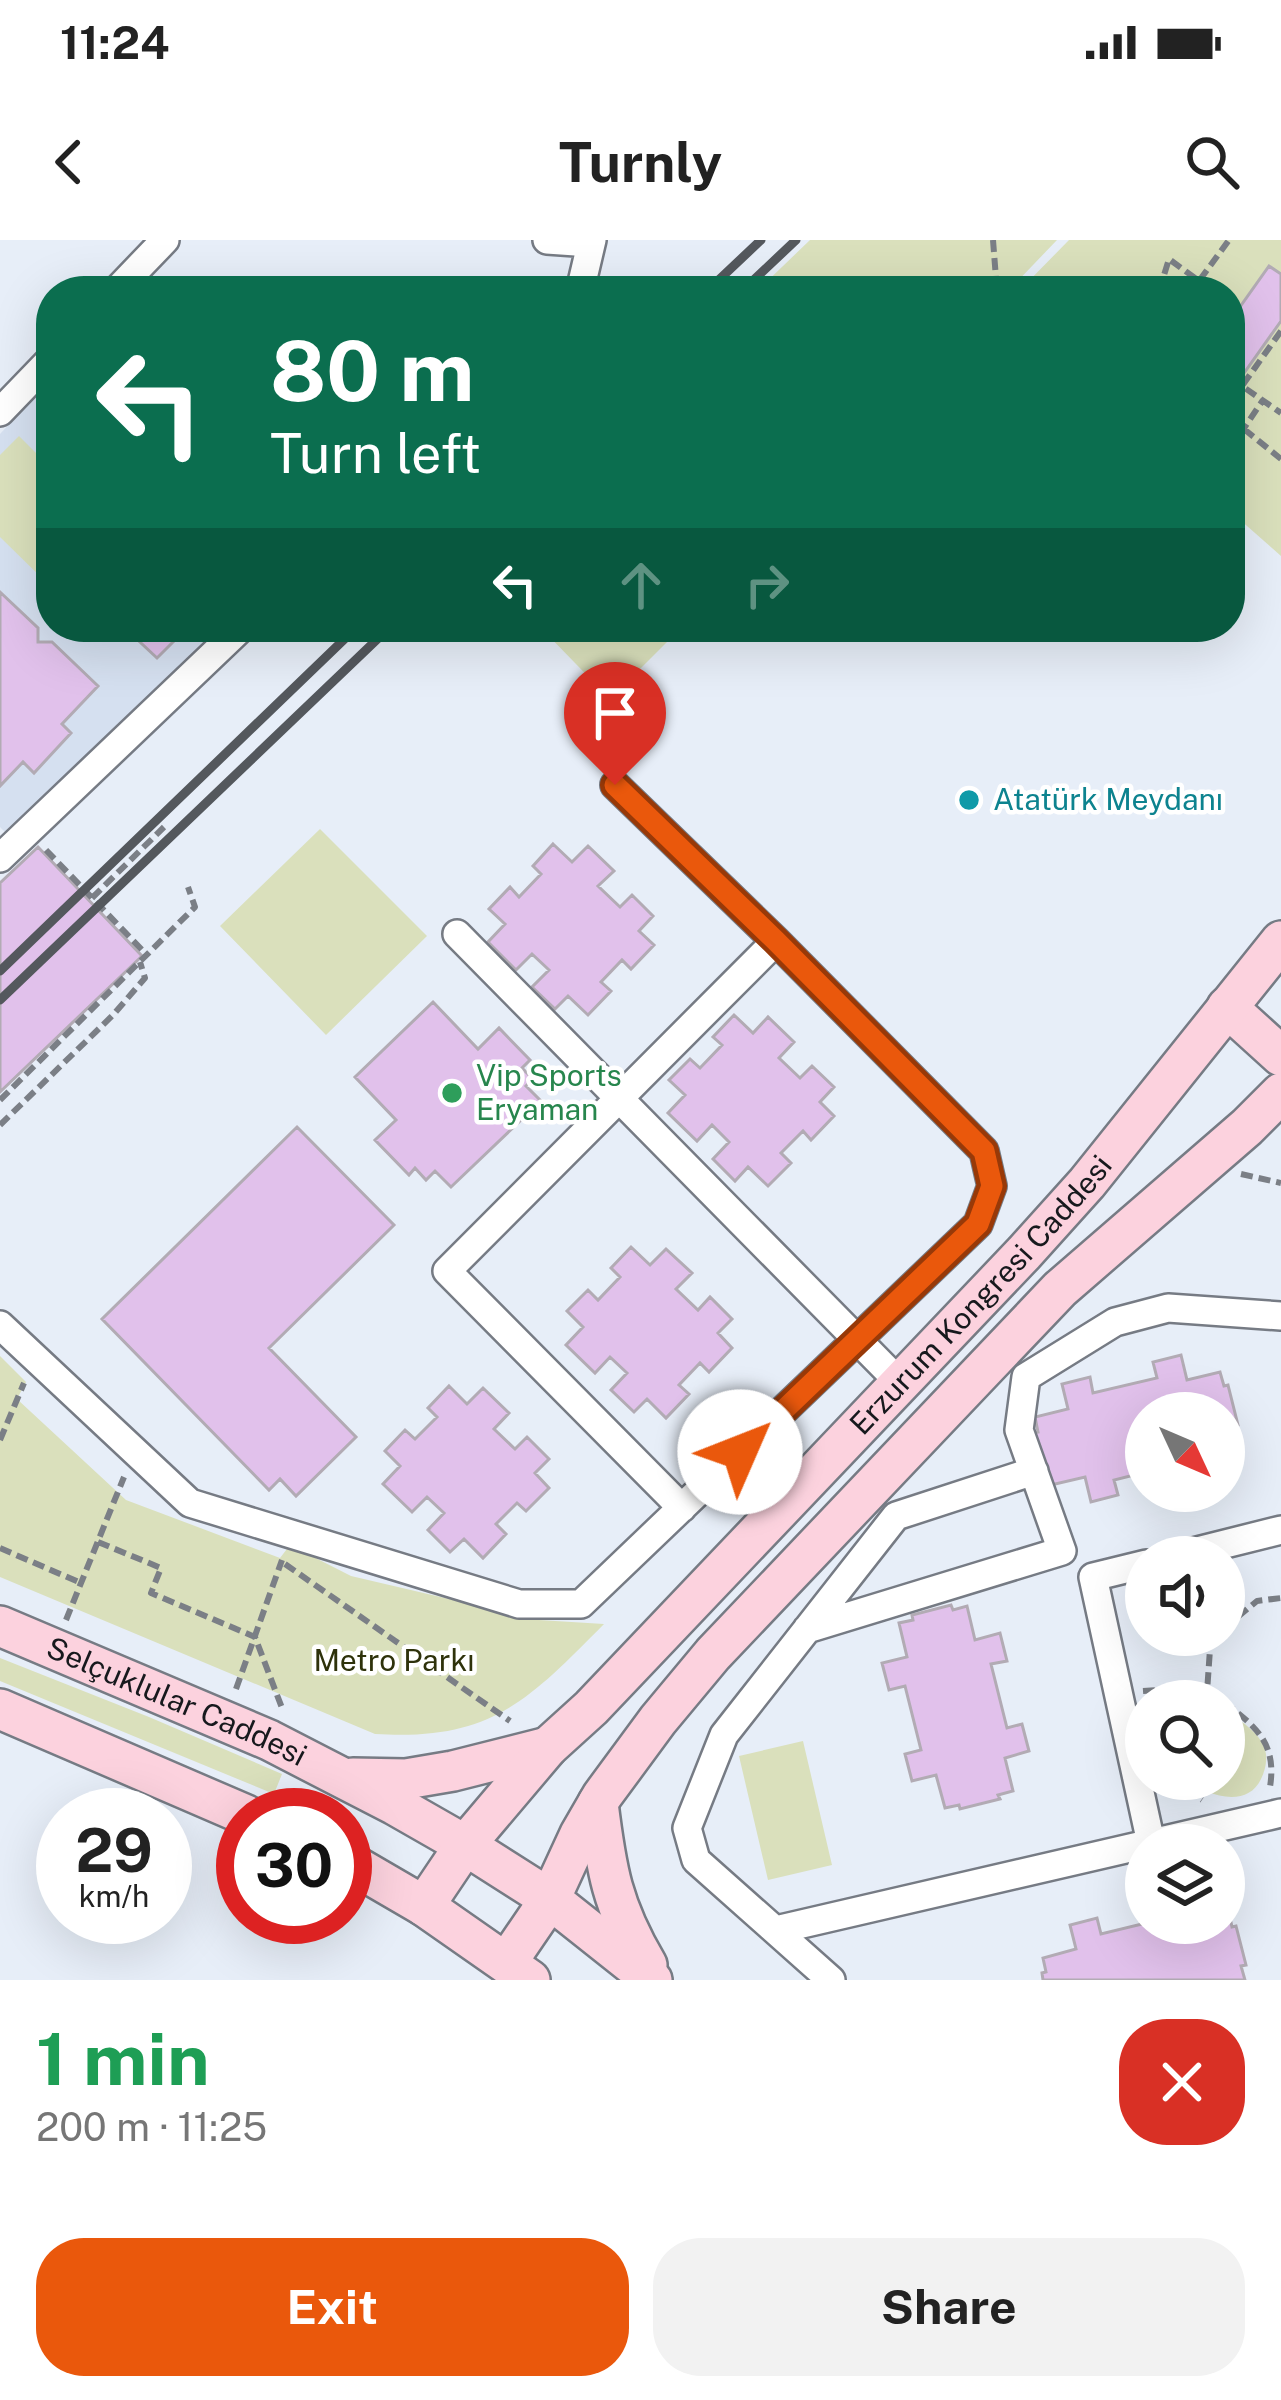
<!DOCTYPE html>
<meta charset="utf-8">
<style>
body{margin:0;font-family:"Public Sans",sans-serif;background:#f2f2f2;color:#222;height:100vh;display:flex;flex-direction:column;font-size:45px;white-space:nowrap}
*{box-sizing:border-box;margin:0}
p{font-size:39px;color:#767676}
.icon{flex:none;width:66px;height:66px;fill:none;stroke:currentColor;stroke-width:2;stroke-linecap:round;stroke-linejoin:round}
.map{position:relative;height:1740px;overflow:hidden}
.side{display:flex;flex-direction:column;background:#fff;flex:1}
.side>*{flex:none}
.hud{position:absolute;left:36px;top:36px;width:1209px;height:366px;border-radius:48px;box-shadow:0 12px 48px #0002;background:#0b6e4f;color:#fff;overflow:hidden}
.needle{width:78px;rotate:134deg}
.fabs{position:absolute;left:1125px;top:1152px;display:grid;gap:24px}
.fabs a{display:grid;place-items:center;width:120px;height:120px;border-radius:50%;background:#fff;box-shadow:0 12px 48px #0002;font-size:60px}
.speed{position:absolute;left:36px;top:1548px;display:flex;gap:24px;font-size:60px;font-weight:700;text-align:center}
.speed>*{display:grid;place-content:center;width:156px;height:156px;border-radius:50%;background:#fff;box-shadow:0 12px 48px #0002;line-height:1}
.speed small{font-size:30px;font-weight:400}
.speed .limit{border:18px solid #d22;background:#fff;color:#111}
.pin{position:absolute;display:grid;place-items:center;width:102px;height:102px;color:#fff;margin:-123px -51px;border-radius:50% 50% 50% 0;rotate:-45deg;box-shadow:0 0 12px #0007}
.pin .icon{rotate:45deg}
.me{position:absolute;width:132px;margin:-66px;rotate:46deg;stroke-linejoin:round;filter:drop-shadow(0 0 9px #0008)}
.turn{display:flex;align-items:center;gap:42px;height:252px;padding:0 36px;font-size:54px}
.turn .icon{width:156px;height:156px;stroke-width:2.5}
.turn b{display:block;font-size:84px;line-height:102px}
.lanes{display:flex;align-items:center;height:114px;padding:0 36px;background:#0003;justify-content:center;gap:60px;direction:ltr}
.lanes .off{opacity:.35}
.round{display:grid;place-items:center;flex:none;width:126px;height:126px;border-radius:48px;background:#f2f2f2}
.head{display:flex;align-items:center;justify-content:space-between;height:204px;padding:0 36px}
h1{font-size:72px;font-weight:700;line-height:90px;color:#1e9e55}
.primary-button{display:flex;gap:24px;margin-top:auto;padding:24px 36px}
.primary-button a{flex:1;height:138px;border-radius:48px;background:#ea580c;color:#fff;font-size:48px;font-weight:700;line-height:138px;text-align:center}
.primary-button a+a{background:#f2f2f2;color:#222}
.status{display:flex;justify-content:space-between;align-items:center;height:84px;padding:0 60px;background:#fff;direction:ltr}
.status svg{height:33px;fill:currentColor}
header{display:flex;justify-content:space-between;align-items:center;height:156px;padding:0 36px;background:#fff;font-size:54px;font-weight:700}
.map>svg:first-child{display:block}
.built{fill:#d5e0f0}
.green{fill:#dae0bc}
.building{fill:#e1c1eb;stroke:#b2abb4;stroke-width:3}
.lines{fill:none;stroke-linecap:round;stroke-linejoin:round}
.minor-casing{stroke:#767b84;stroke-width:32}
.secondary-casing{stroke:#767b84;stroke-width:44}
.path{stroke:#7b7f86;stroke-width:6;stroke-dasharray:12 6;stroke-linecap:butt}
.minor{stroke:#fff;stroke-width:27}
.secondary{stroke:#fcd2de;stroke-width:39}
.rail{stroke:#54585d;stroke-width:9}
.route-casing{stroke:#983908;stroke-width:30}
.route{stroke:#ea580c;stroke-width:21}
.culture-dot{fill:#0f9aa8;stroke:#fff;stroke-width:4.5}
.leisure-dot{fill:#2e9e5b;stroke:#fff;stroke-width:4.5}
.labels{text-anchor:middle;stroke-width:9;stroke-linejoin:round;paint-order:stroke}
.culture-label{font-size:30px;fill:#0d838f;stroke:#fff;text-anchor:start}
.leisure-label{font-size:30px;fill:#27864d;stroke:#fff;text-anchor:start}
.street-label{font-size:30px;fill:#17191d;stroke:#fff}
.park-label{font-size:30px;fill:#2e320b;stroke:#fff}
</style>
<div class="status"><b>11:24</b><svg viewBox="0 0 49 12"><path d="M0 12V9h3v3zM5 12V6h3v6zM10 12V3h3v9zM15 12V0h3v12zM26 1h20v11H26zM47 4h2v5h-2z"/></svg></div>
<header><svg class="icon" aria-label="back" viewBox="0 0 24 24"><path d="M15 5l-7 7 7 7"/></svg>Turnly<svg class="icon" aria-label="search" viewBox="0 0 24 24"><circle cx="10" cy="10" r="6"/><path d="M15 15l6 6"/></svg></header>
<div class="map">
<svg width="1281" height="1740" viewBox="0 0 1281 1740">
<rect width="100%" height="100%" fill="#e7eef8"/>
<path class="built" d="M51,140V387H220L7,594L0,587V194Z"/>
<path class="green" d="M810,0H1057L1008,51H757Z
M1069,0H1281V316L1230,271V51H1019Z
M19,196L51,228V347L0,297V215Z
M540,387H682L610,459Z
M320,589L427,696L326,795L220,686Z
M0,1116L26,1142L17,1159L126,1260L280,1318L290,1305L351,1336L539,1380L604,1384C527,1462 490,1501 375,1494L0,1337Z
M0,1418L149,1477L282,1534L274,1554L0,1441Z
M1224,1469C1238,1479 1261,1493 1265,1510C1268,1519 1265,1531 1261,1539C1247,1569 1207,1556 1185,1539H1224Z
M803,1501L832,1625L768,1640L739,1516Z"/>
<path class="building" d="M1269,26L1281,34V81L1237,143L1230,138V81Z
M0,352L38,388V402H52L98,446L62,484L71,493L34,533L23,522L0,546Z
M105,387H188L157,418L127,390L123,395L114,397L110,395Z
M553,604L572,622L588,606L614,631L598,646L620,667L632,655L653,676L639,691L654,705L631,729L622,720L601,742L611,751L588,775L568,756L555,769L532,747L549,730L532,714L516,730L488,702L505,684L489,669L510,647L519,657L541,634L533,626Z
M38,607L142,716L0,852V643Z
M433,762L478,809L499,788L530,820L522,828L533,839L526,846L541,861L451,947L435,931L426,940L415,928L409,935L375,900L396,880L355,837Z
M734,775L753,793L768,777L794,802L779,818L800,838L812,826L834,847L820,862L834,876L811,900L803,891L781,913L791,923L768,946L748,927L735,941L713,919L729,902L712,885L697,901L668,873L685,855L669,840L690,819L700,828L722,805L713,797Z
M297,887L394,985L269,1108L356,1197L296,1256L280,1239L269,1250L102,1079Z
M631,1007L650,1025L666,1009L692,1033L676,1049L698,1070L710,1057L732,1079L718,1093L732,1108L709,1132L700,1123L679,1145L689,1154L666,1178L647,1159L634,1172L611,1150L627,1133L610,1117L595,1133L566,1105L583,1087L567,1071L588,1050L598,1060L620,1037L611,1028Z
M1181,1115L1187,1140L1220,1132L1224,1146L1228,1145L1238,1185L1233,1186L1237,1200L1224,1203V1173H1146V1232L1114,1240L1118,1255L1091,1262L1085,1237L1051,1245L1033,1193L1038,1192L1035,1177L1068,1169L1062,1144L1090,1137L1093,1153L1157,1138L1153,1122Z
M449,1146L467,1164L483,1148L509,1173L494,1189L515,1209L527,1197L549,1219L535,1233L549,1248L526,1271L517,1263L496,1284L506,1294L483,1318L464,1299L450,1312L428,1290L444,1273L427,1257L412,1272L383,1244L400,1226L385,1211L405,1190L415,1199L437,1177L428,1168Z
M951,1365L953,1370L967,1366L975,1400L1000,1393L1007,1421L991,1424L1007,1488L1022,1484L1029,1511L1005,1518L1013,1551L998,1555L1000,1559L960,1569L959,1565L945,1568L936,1535L912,1541L905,1514L921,1510L905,1446L889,1450L882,1423L907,1417L899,1383L913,1380L912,1375Z
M1229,1673L1232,1687L1236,1686L1246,1725L1241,1726L1245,1740H1043L1042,1733L1046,1732L1043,1718L1076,1709L1070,1685L1097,1678L1101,1694L1146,1683H1224V1674Z"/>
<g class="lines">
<g class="minor-casing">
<path id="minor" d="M547,0L590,3
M116,51L165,0
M580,51L592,0
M0,172L51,119
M0,618L242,387
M457,694L900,1143
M0,1085L190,1263L519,1364H581L978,984L992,946L984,911L776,701L615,545
M682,1268L447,1031L776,701
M1173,1317L1281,1290
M1146,1324L1093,1337L1151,1603
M807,1389L1062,1311L1019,1190L1026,1137L1115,1082L1168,1068L1281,1076
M776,1690L1281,1573
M831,1740L696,1620L687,1588L724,1495L896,1276L1034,1231"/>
</g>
<g class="secondary-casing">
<g id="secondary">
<path d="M1227,767L1281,816"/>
<path id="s1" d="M0,1386L269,1500L395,1565L465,1605L550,1659L652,1740"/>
<path d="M0,1469L246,1575"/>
<path d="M353,1538L406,1539L453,1531L548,1507"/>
<path d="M598,1563C606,1629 612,1666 647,1725"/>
<path d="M345,1620L424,1666L530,1740"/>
<path id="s2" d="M424,1666L465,1605L548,1507L591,1468L1024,1013L1087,943L1281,701"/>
<path d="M507,1722L550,1659L580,1594L602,1556L658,1480L713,1414L1060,1049L1247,887L1281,853"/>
</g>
</g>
<path class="path" d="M993,0L997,51
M1159,51L1169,19L1199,41L1229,0
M1281,91L1242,146L1281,173
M1244,189L1281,219
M1230,209L1263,160
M46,610L147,715
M92,658L164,587
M0,860L195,667L188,647
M0,885L113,775L145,738L140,722
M1241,934L1281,943
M0,1200L24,1143
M98,1302L161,1328L151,1353L255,1397L282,1468
M0,1308L81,1343
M285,1324L510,1481
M66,1380L124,1237
M1224,1388L1257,1361L1281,1358
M236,1449L282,1320
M1143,1451L1172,1449L1207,1452L1211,1395
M1224,1462C1256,1487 1277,1503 1270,1547
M1172,1539L1202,1560"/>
<use href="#minor" class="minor"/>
<use href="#secondary" class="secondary"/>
<path class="rail" d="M707,51L761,0
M742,51L796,0
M0,731L357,387
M0,760L390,387"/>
</g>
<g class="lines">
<g class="route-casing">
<path id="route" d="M615,545L776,701L984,911L992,946L978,984L740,1212"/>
</g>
<use href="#route" class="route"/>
</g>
<circle class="culture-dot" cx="969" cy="560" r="12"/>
<circle class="leisure-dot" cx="452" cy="853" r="12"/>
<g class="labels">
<g class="culture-label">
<text x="993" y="570">Atatürk Meydanı</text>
</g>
<g class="leisure-label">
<text x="476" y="846">Vip Sports<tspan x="476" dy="34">Eryaman</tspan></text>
</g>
<g class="street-label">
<text dy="10" stroke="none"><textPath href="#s2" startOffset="828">Erzurum Kongresi Caddesi</textPath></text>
<text dy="10" stroke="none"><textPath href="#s1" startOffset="192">Selçuklular Caddesi</textPath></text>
</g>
<g class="park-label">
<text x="394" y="1431">Metro Parkı</text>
</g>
</g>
</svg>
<div class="fabs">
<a><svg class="needle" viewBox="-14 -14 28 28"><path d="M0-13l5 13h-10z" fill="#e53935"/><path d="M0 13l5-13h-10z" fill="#767676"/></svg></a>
<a><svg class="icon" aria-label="sound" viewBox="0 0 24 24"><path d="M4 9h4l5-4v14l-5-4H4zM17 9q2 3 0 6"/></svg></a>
<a><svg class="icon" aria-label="search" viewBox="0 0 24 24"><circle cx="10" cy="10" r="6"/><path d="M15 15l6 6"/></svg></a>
<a><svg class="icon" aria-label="layers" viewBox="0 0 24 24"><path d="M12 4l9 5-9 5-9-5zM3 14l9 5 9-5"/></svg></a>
</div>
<div class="speed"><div>29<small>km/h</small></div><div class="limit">30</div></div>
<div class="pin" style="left:615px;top:545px;background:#d93025"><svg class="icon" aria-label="arrive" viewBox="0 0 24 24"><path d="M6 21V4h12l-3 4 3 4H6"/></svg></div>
<svg class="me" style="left:740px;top:1212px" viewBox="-20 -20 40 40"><circle r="19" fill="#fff"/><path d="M0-13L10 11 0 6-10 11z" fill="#ea580c"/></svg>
<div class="hud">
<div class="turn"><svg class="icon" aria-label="left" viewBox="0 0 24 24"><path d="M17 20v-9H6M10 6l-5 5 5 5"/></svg><div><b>80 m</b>Turn left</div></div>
<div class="lanes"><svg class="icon" aria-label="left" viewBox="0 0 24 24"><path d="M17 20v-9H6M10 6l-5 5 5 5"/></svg><svg class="icon off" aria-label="ahead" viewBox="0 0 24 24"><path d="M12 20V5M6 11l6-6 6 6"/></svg><svg class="icon off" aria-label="right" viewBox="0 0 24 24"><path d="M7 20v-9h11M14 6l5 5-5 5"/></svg></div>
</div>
</div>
<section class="side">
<div class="head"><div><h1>1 min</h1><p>200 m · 11:25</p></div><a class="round" style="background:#d93025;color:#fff"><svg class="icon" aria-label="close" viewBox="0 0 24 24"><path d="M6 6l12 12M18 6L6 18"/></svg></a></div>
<div class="primary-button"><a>Exit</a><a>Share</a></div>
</section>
